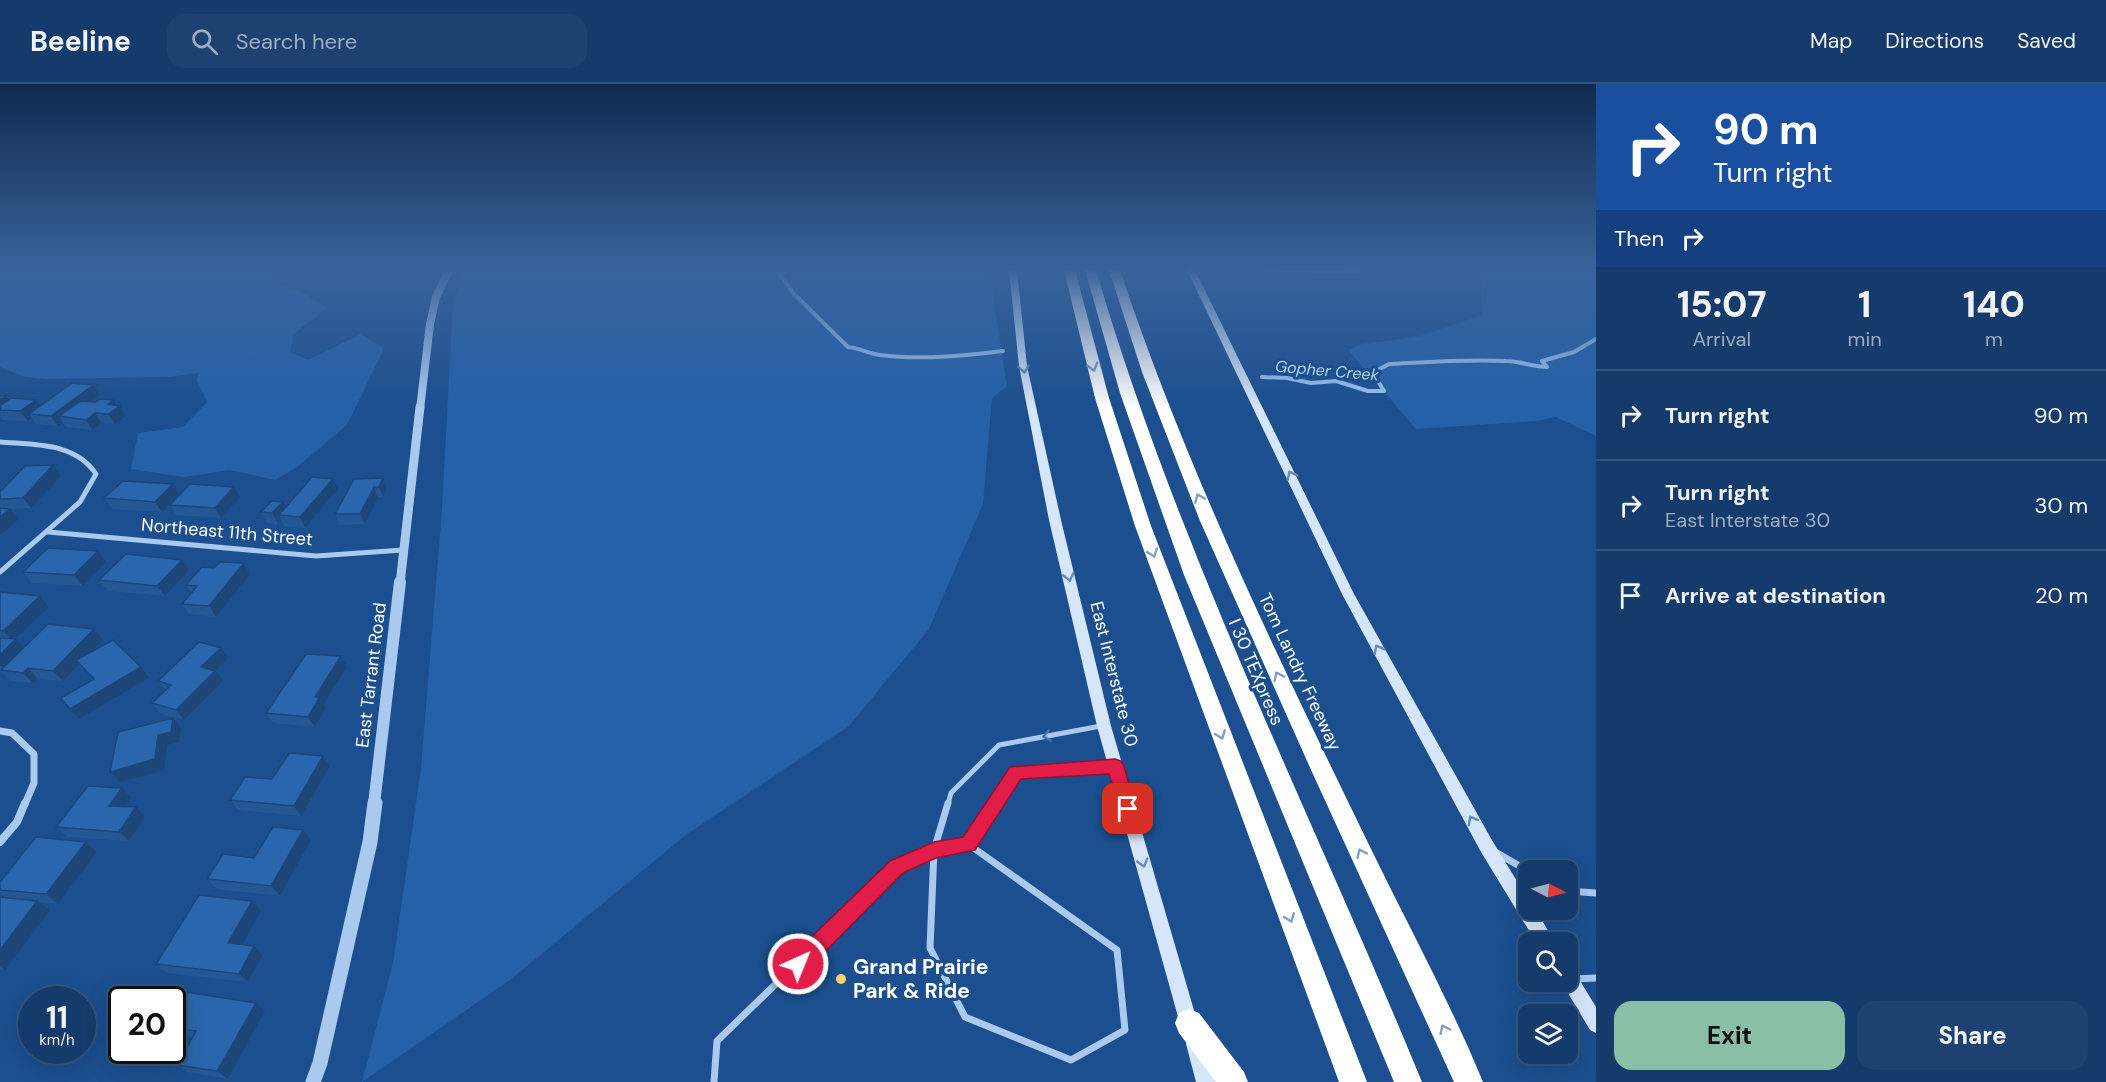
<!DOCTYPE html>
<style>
body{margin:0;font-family:"DM Sans",sans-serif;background:#1d4271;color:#f1f3f6;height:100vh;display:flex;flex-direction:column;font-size:22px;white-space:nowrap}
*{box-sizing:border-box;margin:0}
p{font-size:20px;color:#9dadc1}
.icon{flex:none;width:33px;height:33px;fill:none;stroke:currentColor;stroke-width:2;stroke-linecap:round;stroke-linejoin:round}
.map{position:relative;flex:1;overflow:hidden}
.drawer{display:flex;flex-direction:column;background:#143b6b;width:510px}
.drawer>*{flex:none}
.hud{background:#1a4fa0;color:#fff;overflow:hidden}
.needle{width:39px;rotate:96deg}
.tools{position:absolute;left:1518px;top:776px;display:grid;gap:12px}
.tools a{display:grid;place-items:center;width:60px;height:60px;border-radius:12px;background:#143b6b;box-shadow:0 6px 24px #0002,0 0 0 2px #33557e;font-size:30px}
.speed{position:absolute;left:18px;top:902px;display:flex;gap:12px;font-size:30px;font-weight:700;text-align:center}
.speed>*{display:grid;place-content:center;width:78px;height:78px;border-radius:50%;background:#143b6b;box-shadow:0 6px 24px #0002,0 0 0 2px #33557e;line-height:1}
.speed small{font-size:15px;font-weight:400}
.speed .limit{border:3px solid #111;border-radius:9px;background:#fff;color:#111}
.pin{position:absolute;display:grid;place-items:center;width:51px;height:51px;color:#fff;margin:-26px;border-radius:12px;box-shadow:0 3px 9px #0006}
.me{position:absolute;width:66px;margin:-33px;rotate:44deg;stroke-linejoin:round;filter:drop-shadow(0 0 4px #0008)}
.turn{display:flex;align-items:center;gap:21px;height:126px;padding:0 18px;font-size:27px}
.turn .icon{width:78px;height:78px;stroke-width:2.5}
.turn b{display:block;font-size:42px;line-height:51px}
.then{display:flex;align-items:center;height:57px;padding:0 18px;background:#0003;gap:12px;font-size:22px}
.eta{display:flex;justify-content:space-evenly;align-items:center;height:102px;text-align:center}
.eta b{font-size:36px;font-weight:800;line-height:42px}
.action{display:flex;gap:12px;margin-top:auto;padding:12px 18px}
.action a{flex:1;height:69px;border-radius:18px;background:#8abfa5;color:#111;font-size:24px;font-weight:800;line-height:69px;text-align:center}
.action a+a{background:#1d4271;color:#f1f3f6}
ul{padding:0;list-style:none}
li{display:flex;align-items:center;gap:18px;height:90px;padding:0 18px;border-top:2px solid #33557e}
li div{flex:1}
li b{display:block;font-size:22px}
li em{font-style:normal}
header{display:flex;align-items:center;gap:36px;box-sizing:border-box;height:84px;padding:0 30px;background:#143b6b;border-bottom:2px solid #33557e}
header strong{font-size:28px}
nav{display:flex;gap:33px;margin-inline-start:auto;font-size:21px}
.search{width:420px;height:54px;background:#1d4271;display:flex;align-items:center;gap:15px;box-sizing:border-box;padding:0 21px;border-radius:18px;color:#9dadc1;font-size:22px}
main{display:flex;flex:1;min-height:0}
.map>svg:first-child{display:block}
.green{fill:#2461a8}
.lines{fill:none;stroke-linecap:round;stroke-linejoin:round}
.stream{stroke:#9cc4f0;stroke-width:4}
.service-far2{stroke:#a9c9ee;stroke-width:3}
.service-far1{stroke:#a9c9ee;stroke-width:5}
.service{stroke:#a9c9ee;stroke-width:7}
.minor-far2{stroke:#a9c9ee;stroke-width:5}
.minor-far1{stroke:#a9c9ee;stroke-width:7}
.minor{stroke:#a9c9ee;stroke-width:8}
.tertiary-far3{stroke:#a9c9ee;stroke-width:8}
.tertiary-far2{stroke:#a9c9ee;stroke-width:9}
.tertiary-far1{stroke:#a9c9ee;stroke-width:12}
.tertiary{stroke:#a9c9ee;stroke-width:15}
.secondary{fill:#d6e6fa;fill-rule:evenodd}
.motorway{fill:#fff;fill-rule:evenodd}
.wall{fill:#245895}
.shaded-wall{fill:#1d4779}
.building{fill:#2a66ad;stroke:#1d4779;stroke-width:1.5}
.oneway{stroke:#829ec1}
.oneway2{stroke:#668bba}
.oneway3{stroke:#4674ac}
.route{fill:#e11d48;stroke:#92132f;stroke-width:1.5}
.poi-dot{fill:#ffd166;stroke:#1b4f8f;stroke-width:2}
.labels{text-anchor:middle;stroke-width:6;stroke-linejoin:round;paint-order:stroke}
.far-water-label{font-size:16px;font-style:italic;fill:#b5d3f5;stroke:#1b4f8f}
.street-label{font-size:18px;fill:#fff;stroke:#1b4f8f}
.near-poi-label{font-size:21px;font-weight:bold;fill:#fff;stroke:#1b4f8f;text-anchor:start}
</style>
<header>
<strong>Beeline</strong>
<div class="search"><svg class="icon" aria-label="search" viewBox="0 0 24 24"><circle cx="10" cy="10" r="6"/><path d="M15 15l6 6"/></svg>Search here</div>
<nav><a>Map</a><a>Directions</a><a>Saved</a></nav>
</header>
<main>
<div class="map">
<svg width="1596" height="998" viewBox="0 0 1596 998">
<rect width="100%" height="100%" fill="#1b4f8f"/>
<path class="green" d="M0,186H279L271,197L303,209L327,224L294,250L290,268L308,276L361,250L384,265L347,341L297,383L275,396L230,386L184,393L131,385L138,349L183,343L207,318L197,297L198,289L170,293L46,295L25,293L0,283Z
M464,186H989L1007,302L992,314L983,420L929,545L849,642L687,750L510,896L362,998L393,879L421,684L442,425L453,219Z
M1480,186H1596V352L1556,333L1537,337L1416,345L1348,266L1362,260L1416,253L1483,231Z"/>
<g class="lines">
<path class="stream" d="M777,186L793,209L848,263C860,264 869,270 880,271C921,276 962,272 1003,267
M1262,293L1287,294L1311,299L1336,297L1368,307H1384L1376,294V287L1389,280C1428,278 1467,275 1506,277C1521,277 1532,283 1547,283L1542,277L1574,268L1596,255"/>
<path class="service-far2" d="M1263,186L1362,188V186"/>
<path class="service-far1" d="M948,720L951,709L999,661L1101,642
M994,720L1016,688L1114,682"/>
<path class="service" d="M948,719L934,766L930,864L965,933L1071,976L1125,946L1117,866L968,760
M1497,769L1528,787
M1568,807L1596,809
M1575,895L1596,894
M714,998L717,957L896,783L934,766L968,760L995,719"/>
<path class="minor-far2" d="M0,358C34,361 75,358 96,390L80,418L0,488
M48,448L316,472L403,466"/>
<path class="minor-far1" d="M0,647L12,649L34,670V699L25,720"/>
<path class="minor" d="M0,758L17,738L25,719"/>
<path class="tertiary-far3" d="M420,325L430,240L436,213L449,186"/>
<path class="tertiary-far2" d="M400,500L420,323"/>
<path class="tertiary-far1" d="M374,720L400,498"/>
<path class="tertiary" d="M313,998L320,979L370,758L375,719"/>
<path class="secondary" d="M1009,186H1017L1027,282L1061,436L1111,642L1198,940L1195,946L1189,949L1183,946L1180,940L1097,642L1049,436L1019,282Z
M1187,186H1195L1354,510L1493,758L1528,815V825H1535L1555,858H1536L1481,768L1342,510Z
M1568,884L1574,887L1596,923V949L1590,946L1562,899L1561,897H1568Z
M1195,951L1202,953L1216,998H1196L1186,960L1188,953Z"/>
<path class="motorway" d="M1064,186H1075L1109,314L1151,442L1367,998H1339L1135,442L1095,314Z
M1085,186H1096C1178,467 1311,728 1422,998H1394L1184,491L1120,309Z
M1109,186H1120C1187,387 1280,578 1373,769C1410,845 1451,920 1483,998H1454L1312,688L1200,437L1142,288Z
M1189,925L1199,929L1244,988L1248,998H1216L1179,949L1175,939L1179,929Z"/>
</g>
<path class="wall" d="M100,311L91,318L120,322L126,332L115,340L102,339L92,346L66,343L63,339L58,342L36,340L32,334L28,337L2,336L0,333V312H6L9,316L40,322Z
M61,392L31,424L10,425L19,435L0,451V424H1L0,423V408Z
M383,394L387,404L383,413H378L365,440L340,441L335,430Z
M173,400L179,411L162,428L112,425L104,414Z
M234,403L240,413L221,434L176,431L170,421Z
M338,405L305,444L284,442L281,436L278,440L267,439L261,428L283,418L286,423Z
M182,476L189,486L165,512L108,507L99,496Z
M106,478L83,502L32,499L23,488Z
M244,479L250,490L216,533L189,530L182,520L191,509L186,501L214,484Z
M0,508L49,523L15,555L24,564L103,556L91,568L149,594L79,635L70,625L93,595L80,580L63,597L38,595L33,599L11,597L0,586Z
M341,572L347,583L324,620L326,624L315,643L273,639L266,629Z
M228,574L216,587L223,597L184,636L161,630L152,619L166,607L158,597Z
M323,672L330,682L301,732L238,726L230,716Z
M132,714L126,723L145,733L129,757L68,753L56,743Z
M303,746L311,756L280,812L217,805L207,795L254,774Z
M86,758L97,768L58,820L38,818L50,826L5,886L0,885V813L6,814L0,809V798Z
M261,827L242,860L263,871L248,898L167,889L156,880Z
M265,927L228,995L188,988L177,981L193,953L175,950L172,949V928Z"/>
<path class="shaded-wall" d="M93,301L100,311L70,334L59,332L63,339L58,342L51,332Z
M6,312L13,322L0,326V316Z
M36,316L43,326L29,330L32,334L28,337L20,327Z
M114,316L118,323L120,322L126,332L115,340L108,330V320Z
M95,329L102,339L92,346L86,336Z
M53,381L61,392L31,424L23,414Z
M383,394L387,404L383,413L379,403Z
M333,395L338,405L305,444L300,433Z
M173,400L179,411L162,428L155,418Z
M234,403L240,413L221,434L215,424Z
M374,403L378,413L365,440L360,430Z
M283,418L288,428L279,431L281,436L278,440L272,429Z
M10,425L19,435L0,451V433Z
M98,467L106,478L83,502L74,491Z
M182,476L189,486L165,512L157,502Z
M244,479L250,490L216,533L209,522Z
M40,512L49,523L13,557L3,547Z
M94,545L103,556L63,597L53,587Z
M16,555L26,566L5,586L0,581V571Z
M221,564L228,574L216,587L223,597L184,636L176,626L201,583Z
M341,572L347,583L324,620L326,624L315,643L308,633L315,613Z
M141,583L149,594L79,635L70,625Z
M28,584L38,595L33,599L23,589Z
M173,634L181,644L179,658L167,661L164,686L120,698L110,688L158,651Z
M323,672L330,682L301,732L294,722Z
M122,704L132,714L119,732L109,722Z
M136,723L145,733L129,757L119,748Z
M303,746L311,756L280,812L271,802Z
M86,758L97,768L58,820L46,810Z
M37,817L50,826L5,886L0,882V866Z
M252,817L261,827L238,868L228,859Z
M254,862L263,871L248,898L239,890Z
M256,919L265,927L228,995L217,987Z"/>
<path class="building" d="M72,299L93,301L51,332L29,330Z
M0,312H6L0,316Z
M11,314L36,316L20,327L0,326V322Z
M101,315L114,316L108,320L120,322L108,330L95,329L86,336L59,332L81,317L95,318Z
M53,381L23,414L0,415V408L25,382Z
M312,393L333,395L300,433L279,431Z
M383,394L379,403H374L360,430H335L354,395Z
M123,397L173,400L155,418L104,414Z
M190,400L234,403L215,424L170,421Z
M272,417L283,418L272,429L261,428Z
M0,424L10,425L0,433Z
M48,464L98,467L74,491L23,488Z
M126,470L182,476L157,502L99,496Z
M220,478L244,479L209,522L182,520L197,502L186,501L202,483L214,484Z
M0,508L40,512L3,547L0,546Z
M48,540L94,545L53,587L28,584L23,589L1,586Z
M0,554L16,555L0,571Z
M113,556L141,583L70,625L61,614L94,595L76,576Z
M199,558L221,564L201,583L215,587L176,626L152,619L171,601L158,597Z
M306,570L341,572L315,613H320L308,633L266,629Z
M173,634L171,648L158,651L155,675L110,688L118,648Z
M289,669L323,672L294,722L230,716L245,693L272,695Z
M88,702L122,704L109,722L136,723L119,748L56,743Z
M273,743L303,746L271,802L207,795L223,770L254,774Z
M36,753L86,758L46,810L0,806V798Z
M199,811L252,817L228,859L254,862L239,890L156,880Z
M0,813L37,817L0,866Z
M185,908L256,919L217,987L177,981L196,947L172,944V928Z"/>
<defs><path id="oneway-chevron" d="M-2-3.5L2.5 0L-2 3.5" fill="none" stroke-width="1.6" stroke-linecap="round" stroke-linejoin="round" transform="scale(1.5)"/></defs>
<g class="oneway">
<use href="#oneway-chevron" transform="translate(1093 283) rotate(74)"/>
<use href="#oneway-chevron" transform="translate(1199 414) rotate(-113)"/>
<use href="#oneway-chevron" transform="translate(1153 469) rotate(70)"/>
<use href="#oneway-chevron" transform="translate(1278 592) rotate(-115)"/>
<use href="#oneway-chevron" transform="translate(1221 651) rotate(69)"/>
<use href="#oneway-chevron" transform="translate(1361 769) rotate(-115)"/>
<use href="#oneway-chevron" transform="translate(1290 834) rotate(69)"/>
<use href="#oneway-chevron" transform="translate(1444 945) rotate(-115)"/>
</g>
<g class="oneway2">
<use href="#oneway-chevron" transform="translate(1024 285) rotate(81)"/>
<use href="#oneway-chevron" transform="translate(1291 391) rotate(-116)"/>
<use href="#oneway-chevron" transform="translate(1069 493) rotate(77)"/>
<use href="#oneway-chevron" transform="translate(1378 565) rotate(-118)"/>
<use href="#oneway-chevron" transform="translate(1472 736) rotate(-119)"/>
<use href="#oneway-chevron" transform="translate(1143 779) rotate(74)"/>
</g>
<use class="oneway3" href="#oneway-chevron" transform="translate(1047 652) rotate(170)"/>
<linearGradient id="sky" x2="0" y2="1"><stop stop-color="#0f2b4f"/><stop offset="0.57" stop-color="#39639b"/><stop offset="1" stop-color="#39639b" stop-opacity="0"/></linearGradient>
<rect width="1596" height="325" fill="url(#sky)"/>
<path class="route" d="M1115,675L1121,677L1124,682L1136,725L1134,730L1128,733L1121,730L1109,690L1021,695L975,766L936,774L903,789L805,888L798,890L791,888L789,880L791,873L890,777L934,758L963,753L1010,683Z"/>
<circle class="poi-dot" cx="841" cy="895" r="6"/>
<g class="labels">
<g class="far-water-label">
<text transform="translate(1327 286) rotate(5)" y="6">Gopher Creek</text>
</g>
<g class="street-label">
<text transform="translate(227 448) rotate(5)" y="6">Northeast 11th Street</text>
<text transform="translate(1256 588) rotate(67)" y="6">I 30 TEXpress</text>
<text transform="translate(1300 588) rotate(65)" y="6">Tom Landry Freeway</text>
<text transform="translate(1114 590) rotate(76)" y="6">East Interstate 30</text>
<text transform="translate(371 591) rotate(-83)" y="6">East Tarrant Road</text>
</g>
<g class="near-poi-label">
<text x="853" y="890">Grand Prairie<tspan x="853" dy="24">Park &amp; Ride</tspan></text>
</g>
</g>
</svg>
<div class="tools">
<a><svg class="needle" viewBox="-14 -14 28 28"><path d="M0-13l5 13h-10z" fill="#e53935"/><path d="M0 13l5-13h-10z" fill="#9dadc1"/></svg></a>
<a><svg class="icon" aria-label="search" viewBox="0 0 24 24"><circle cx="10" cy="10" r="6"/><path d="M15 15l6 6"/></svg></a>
<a><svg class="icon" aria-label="layers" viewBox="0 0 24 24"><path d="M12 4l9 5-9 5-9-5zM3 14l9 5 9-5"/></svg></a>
</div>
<div class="speed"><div>11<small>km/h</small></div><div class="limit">20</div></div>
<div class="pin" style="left:1128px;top:725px;background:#d93025"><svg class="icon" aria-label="arrive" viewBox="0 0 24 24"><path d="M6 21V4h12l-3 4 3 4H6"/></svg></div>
<svg class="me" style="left:798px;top:880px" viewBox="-20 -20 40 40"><circle r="17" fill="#e11d48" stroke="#fff" stroke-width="3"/><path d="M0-11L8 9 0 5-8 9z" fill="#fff"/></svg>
</div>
<section class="drawer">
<div class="hud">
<div class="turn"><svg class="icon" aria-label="right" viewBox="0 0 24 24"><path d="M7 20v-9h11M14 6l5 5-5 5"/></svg><div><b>90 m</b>Turn right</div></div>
<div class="then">Then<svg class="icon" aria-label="right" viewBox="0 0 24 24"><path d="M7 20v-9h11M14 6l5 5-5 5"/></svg></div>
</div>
<div class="eta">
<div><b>15:07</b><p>Arrival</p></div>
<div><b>1</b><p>min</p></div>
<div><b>140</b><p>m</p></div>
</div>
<ul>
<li><svg class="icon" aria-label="right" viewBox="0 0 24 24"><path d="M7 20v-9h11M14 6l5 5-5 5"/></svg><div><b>Turn right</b></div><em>90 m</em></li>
<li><svg class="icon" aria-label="right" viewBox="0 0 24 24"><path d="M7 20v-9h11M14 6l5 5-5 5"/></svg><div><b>Turn right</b><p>East Interstate 30</p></div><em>30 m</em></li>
<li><svg class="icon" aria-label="arrive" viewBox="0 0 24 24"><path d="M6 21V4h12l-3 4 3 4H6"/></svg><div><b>Arrive at destination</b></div><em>20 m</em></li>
</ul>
<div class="action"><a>Exit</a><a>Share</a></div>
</section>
</main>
